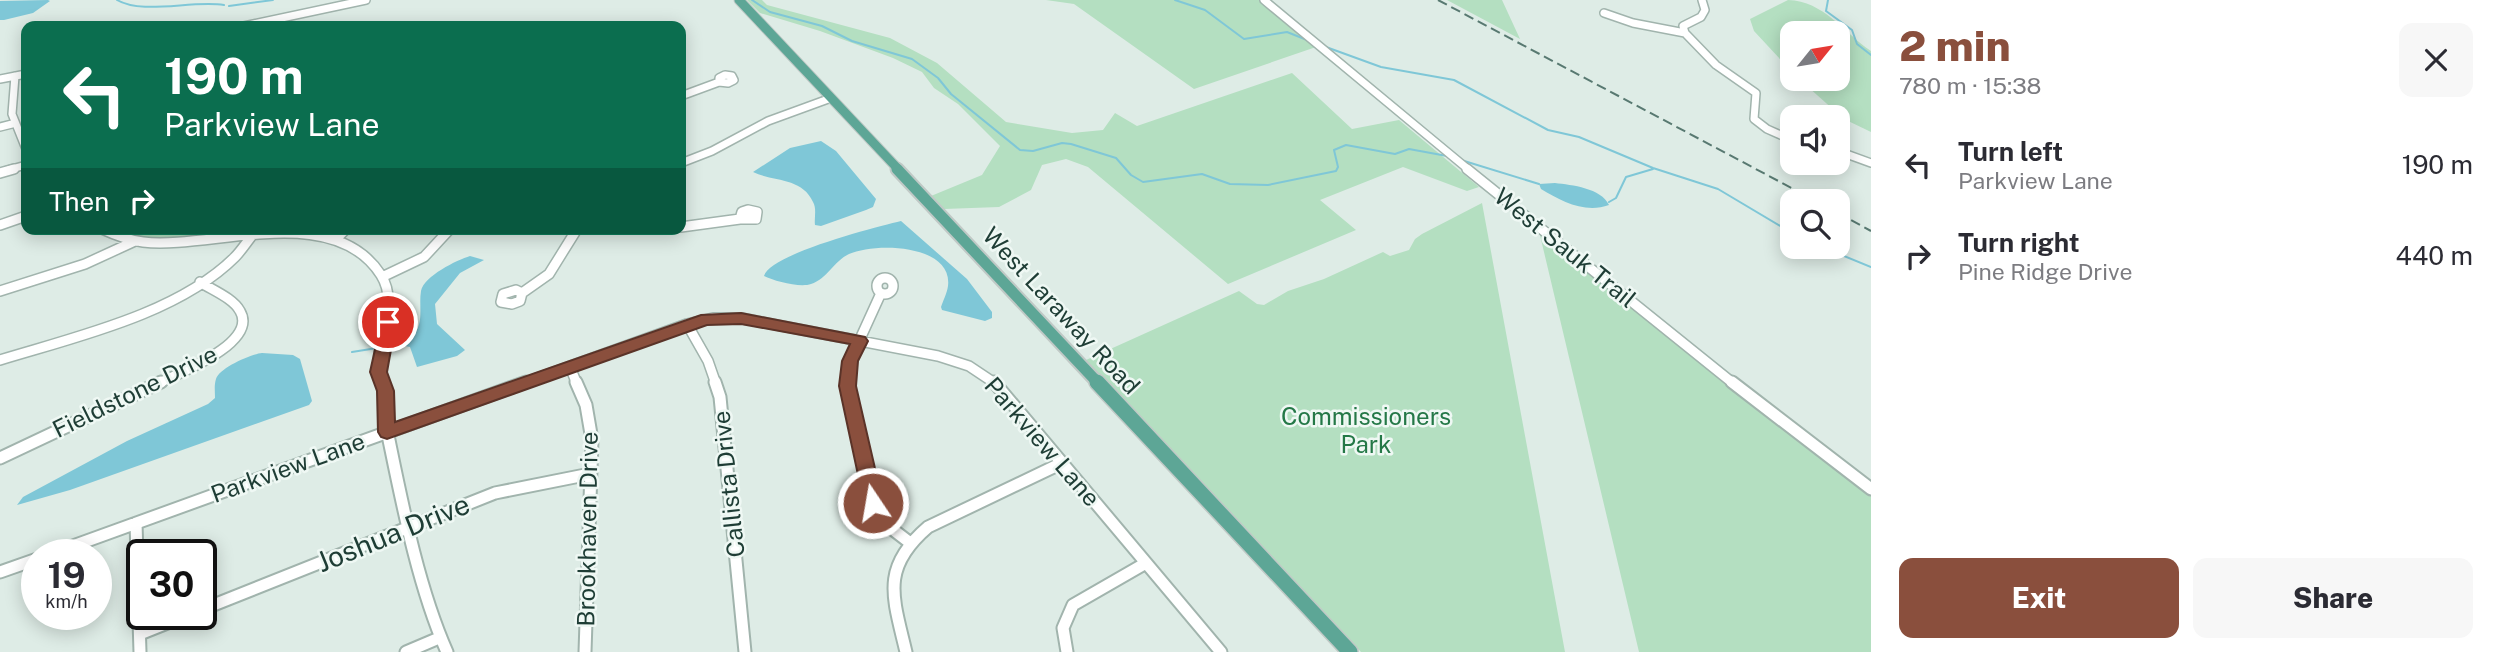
<!DOCTYPE html>
<meta charset="utf-8">
<style>
body{margin:0;font-family:"Public Sans",sans-serif;background:#f7f7f7;color:#2b2b33;height:100vh;display:flex;flex-direction:column;font-size:26px;white-space:nowrap}
*{box-sizing:border-box;margin:0}
p{font-size:23px;color:#7c7c81}
.icon{flex:none;width:38px;height:38px;fill:none;stroke:currentColor;stroke-width:2;stroke-linecap:round;stroke-linejoin:round}
.map{position:relative;flex:1;overflow:hidden}
.panel{display:flex;flex-direction:column;background:#fff;width:630px}
.panel>*{flex:none}
.top-card{position:absolute;left:21px;top:21px;width:665px;height:214px;border-radius:14px;box-shadow:0 4px 18px #0003;background:#0b6e4f;color:#fff;overflow:hidden}
.needle{width:46px;rotate:60deg}
.tools{position:absolute;left:1780px;top:21px;display:grid;gap:14px}
.tools a{display:grid;place-items:center;width:70px;height:70px;border-radius:14px;background:#fff;box-shadow:0 4px 18px #0003;font-size:35px}
.speed{position:absolute;left:21px;top:539px;display:flex;gap:14px;font-size:35px;font-weight:700;text-align:center}
.speed>*{display:grid;place-content:center;width:91px;height:91px;border-radius:50%;background:#fff;box-shadow:0 4px 18px #0003;line-height:1}
.speed small{font-size:18px;font-weight:400}
.speed .limit{border:4px solid #111;border-radius:10px;background:#fff;color:#111}
.pin{position:absolute;display:grid;place-items:center;width:60px;height:60px;color:#fff;margin:-30px;border:4px solid #fff;border-radius:50%;box-shadow:0 2px 7px #0007}
.me{position:absolute;width:77px;margin:-38px;rotate:348deg;stroke-linejoin:round;filter:drop-shadow(0 0 5px #0008)}
.turn{display:flex;align-items:center;gap:24px;height:147px;padding:0 28px;font-size:32px}
.turn .icon{width:91px;height:91px;stroke-width:2.5}
.turn b{display:block;font-size:49px;line-height:60px}
.then{display:flex;align-items:center;height:66px;padding:0 28px;background:#0003;gap:14px;font-size:26px}
.round{display:grid;place-items:center;flex:none;width:74px;height:74px;border-radius:14px;background:#f7f7f7}
.summary{display:flex;align-items:center;justify-content:space-between;height:119px;padding:0 28px}
h1{font-size:42px;font-weight:800;line-height:52px;color:#8a4f3d}
.cta{display:flex;gap:14px;margin-top:auto;padding:14px 28px}
.cta a{flex:1;height:80px;border-radius:14px;background:#8a4f3d;color:#fff;font-size:28px;font-weight:800;line-height:80px;text-align:center}
.cta a+a{background:#f7f7f7;color:#2b2b33}
ul{padding:0;list-style:none}
li{display:flex;align-items:center;gap:21px;height:91px;padding:0 28px}
li div{flex:1}
li b{display:block;font-size:26px}
li em{font-style:normal}
main{display:flex;flex:1;min-height:0}
.map>svg:first-child{display:block}
.green{fill:#b4dfc1}
.water{fill:#7fc7d7}
.lines{fill:none;stroke-linecap:round;stroke-linejoin:round}
.stream{stroke:#7fc7d7;stroke-width:2}
.minor-far2-casing{stroke:#a1b4ad;stroke-width:10}
.minor-far1-casing{stroke:#a1b4ad;stroke-width:12}
.minor-casing{stroke:#a1b4ad;stroke-width:15}
.major-far2-casing{stroke:#c0c9c6;stroke-width:11}
.major-far1-casing{stroke:#c0c9c6;stroke-width:15}
.major-casing{stroke:#c0c9c6;stroke-width:18}
.minor-far2{stroke:#fff;stroke-width:7}
.minor-far1{stroke:#fff;stroke-width:9}
.minor{stroke:#fff;stroke-width:11}
.major-far2{stroke:#5da696;stroke-width:9}
.major-far1{stroke:#5da696;stroke-width:11}
.major{stroke:#5da696;stroke-width:15}
.rail{stroke:#587971;stroke-width:2;stroke-dasharray:10 5;stroke-linecap:butt}
.route{fill:#8a4f3d;stroke:#5a3328;stroke-width:2}
.labels{text-anchor:middle;stroke-width:5;stroke-linejoin:round;paint-order:stroke}
.street-label{font-size:24px;fill:#1e3d35;stroke:#eff8f4}
.park-label{font-size:24px;fill:#247847;stroke:#eff8f4}
.near-street-label{font-size:28px;fill:#1e3d35;stroke:#eff8f4}
</style>
<main>
<div class="map">
<svg width="1871" height="652" viewBox="0 0 1871 652">
<rect width="100%" height="100%" fill="#deece6"/>
<path class="green" d="M747,0H762L767,5L890,38L937,63L1006,122L1072,133L1103,130L1115,113L1137,126L1292,73L1352,129L1399,120L1479,187L1467,191L1403,167L1320,200L1356,230L1228,284L1088,167L1066,159L1042,165L1031,190L999,207L944,209L931,196L982,175L1000,146L958,104L934,88L922,72L893,58L820,31L760,13Z
M1046,0H1264L1316,47L1194,89L1074,4Z
M1447,0H1502L1520,39Z
M1788,0C1824,1 1844,33 1871,51V132L1844,119L1799,79H1838V33H1792V72L1754,31L1750,19Z
M1482,203L1565,652H1361L1091,370L1086,360L1239,291L1257,304L1264,305L1288,291L1324,279L1383,252L1390,256L1409,250L1415,239L1422,234Z
M115,229H252C207,233 159,248 115,229Z
M1539,231L1871,492V652H1639Z"/>
<path class="water" d="M0,1L48,0L50,1L33,13L4,20H0Z
M821,141L836,151L876,199L873,207L866,210L821,226L815,225C814,218 817,209 813,202C802,177 773,182 753,172L790,148Z
M1555,183C1572,185 1601,188 1609,205C1585,214 1561,201 1541,189L1539,184Z
M901,221L967,279L992,312V318L985,321L942,310L941,307C943,301 947,293 948,286C953,244 875,242 849,254C834,261 827,279 811,284C800,288 774,281 764,276C770,254 876,227 901,221Z
M470,256L484,260L460,273L435,304L437,324L465,350L457,356L417,367L410,347L405,346V342C427,329 418,309 421,291C424,276 457,260 470,256Z
M262,353L293,355L300,359L312,401L309,405L70,490L17,505L23,497L127,441L208,404L215,398C215,392 214,385 216,379C219,368 251,354 262,353Z"/>
<g class="lines">
<path class="stream" d="M117,0C142,15 192,0 224,5
M752,0L770,12L822,26L852,41L912,59L938,78L951,94L1020,150L1033,151L1062,143L1071,144L1116,158L1131,175L1143,182L1202,174L1230,184L1268,185L1336,171L1338,167L1334,150L1346,145L1395,154L1409,149L1447,156
M1175,0L1205,10L1244,39L1287,32L1307,40
M1828,0L1826,11L1852,30L1857,44L1871,55
M229,6L273,0
M1326,47L1381,67L1454,80L1548,130L1579,137L1653,168L1718,189L1792,233
M1461,160L1539,184
M1609,202L1616,198L1626,177L1653,169
M1822,247L1871,267
M386,347L405,344
M352,352L377,348"/>
<g class="minor-far2-casing">
<path id="minor-far2" d="M1264,0L1469,170
M1702,0L1705,10L1701,17L1683,26L1685,33L1716,65L1756,93L1754,119L1767,129L1792,140
M1604,13L1633,23L1685,33
M244,26L366,0
M725,75L732,76L734,80L728,83L719,82V78Z
M15,76L12,114L26,149
M0,79L26,74
M681,96L719,82
M0,127L12,124
M1838,151L1871,163
M681,163L712,151L768,121L831,98
M8,170L26,165"/>
</g>
<g class="minor-far1-casing">
<path id="minor-far1" d="M1467,169L1734,384
M0,173L14,169
M748,210L757,212L756,219H740L742,212Z
M0,225L26,216
M681,227L740,219
M102,229C115,235 128,240 143,242C211,250 333,200 381,275C403,310 366,349 383,384
M335,240L346,229
M382,277L424,257L450,229
M877 286a8 8 0 1 1 16 0a8 8 0 1 1-16 0Z
M516,290L522,293L520,301L512,304L501,302L503,294Z
M0,291L85,264L135,241
M522,293L549,274L577,229
M687,324L708,361L716,384
M0,360C75,337 178,314 235,257C242,250 248,240 255,232
M570,367L577,384
M157,384C177,374 259,343 240,311C233,298 212,290 200,282
M521,384L687,324L713,318H741L938,356L969,366L996,384
M847,384L850,361L881,293"/>
</g>
<g class="minor-casing">
<path id="minor" d="M382,382C391,400 385,421 389,440C403,508 419,589 447,652
M576,382L586,405L592,440L585,652
M715,382L720,397L745,652
M847,382L873,503L887,525L909,542
M994,382L1221,652
M1732,382L1871,489
M0,458L161,382
M136,523L140,652
M48,555L526,382
M0,572L37,559
M201,610L495,493L590,474
M140,634L190,614
M406,652L439,638
M906,652C893,597 880,568 928,527L1062,463
M1067,652L1063,628L1073,605L1146,563"/>
</g>
<g class="major-far2-casing">
<path id="major-far2" d="M739,0L899,170"/>
</g>
<g class="major-far1-casing">
<path id="major-far1" d="M897,169L1099,384"/>
</g>
<g class="major-casing">
<path id="major" d="M1097,382L1350,652"/>
</g>
<use href="#minor-far2" class="minor-far2"/>
<use href="#minor-far1" class="minor-far1"/>
<use href="#minor" class="minor"/>
<use href="#major-far2" class="major-far2"/>
<use href="#major-far1" class="major-far1"/>
<use href="#major" class="major"/>
<path class="rail" d="M1438,0L1816,201
M1838,213L1871,231"/>
</g>
<path class="route" d="M741,313L865,337L868,341L858,361L856,386L883,503L880,508L873,511L867,508L864,503L839,386L842,361L850,344L741,324L707,325L387,439L381,437L378,432L377,391L370,372L382,318L388,316L396,322L387,372L394,391L395,422L701,315Z"/>
<g class="labels">
<g class="street-label">
<text transform="translate(1565 248) rotate(39)" y="8">West Sauk Trail</text>
<text transform="translate(1061 311) rotate(47)" y="8">West Laraway Road</text>
<text transform="translate(135 392) rotate(-26)" y="8">Fieldstone Drive</text>
<text transform="translate(1042 442) rotate(49)" y="8">Parkview Lane</text>
<text transform="translate(288 468) rotate(-20)" y="8">Parkview Lane</text>
<text transform="translate(729 484) rotate(-96)" y="8">Callista Drive</text>
<text transform="translate(588 529) rotate(-89)" y="8">Brookhaven Drive</text>
</g>
<g class="park-label">
<text x="1366" y="425">Commissioners<tspan x="1366" dy="28">Park</tspan></text>
</g>
<g class="near-street-label">
<text transform="translate(393 533) rotate(-22)" y="10">Joshua Drive</text>
</g>
</g>
</svg>
<div class="tools">
<a><svg class="needle" viewBox="-14 -14 28 28"><path d="M0-13l5 13h-10z" fill="#e53935"/><path d="M0 13l5-13h-10z" fill="#7c7c81"/></svg></a>
<a><svg class="icon" aria-label="sound" viewBox="0 0 24 24"><path d="M4 9h4l5-4v14l-5-4H4zM17 9q2 3 0 6"/></svg></a>
<a><svg class="icon" aria-label="search" viewBox="0 0 24 24"><circle cx="10" cy="10" r="6"/><path d="M15 15l6 6"/></svg></a>
</div>
<div class="speed"><div>19<small>km/h</small></div><div class="limit">30</div></div>
<div class="pin" style="left:388px;top:322px;background:#d93025"><svg class="icon" aria-label="arrive" viewBox="0 0 24 24"><path d="M6 21V4h12l-3 4 3 4H6"/></svg></div>
<svg class="me" style="left:873px;top:503px" viewBox="-20 -20 40 40"><circle r="17" fill="#8a4f3d" stroke="#fff" stroke-width="3"/><path d="M0-11L8 9 0 5-8 9z" fill="#fff"/></svg>
<div class="top-card">
<div class="turn"><svg class="icon" aria-label="left" viewBox="0 0 24 24"><path d="M17 20v-9H6M10 6l-5 5 5 5"/></svg><div><b>190 m</b>Parkview Lane</div></div>
<div class="then">Then<svg class="icon" aria-label="right" viewBox="0 0 24 24"><path d="M7 20v-9h11M14 6l5 5-5 5"/></svg></div>
</div>
</div>
<section class="panel">
<div class="summary"><div><h1>2 min</h1><p>780 m · 15:38</p></div><a class="round"><svg class="icon" aria-label="close" viewBox="0 0 24 24"><path d="M6 6l12 12M18 6L6 18"/></svg></a></div>
<ul>
<li><svg class="icon" aria-label="left" viewBox="0 0 24 24"><path d="M17 20v-9H6M10 6l-5 5 5 5"/></svg><div><b>Turn left</b><p>Parkview Lane</p></div><em>190 m</em></li>
<li><svg class="icon" aria-label="right" viewBox="0 0 24 24"><path d="M7 20v-9h11M14 6l5 5-5 5"/></svg><div><b>Turn right</b><p>Pine Ridge Drive</p></div><em>440 m</em></li>
</ul>
<div class="cta"><a>Exit</a><a>Share</a></div>
</section>
</main>
